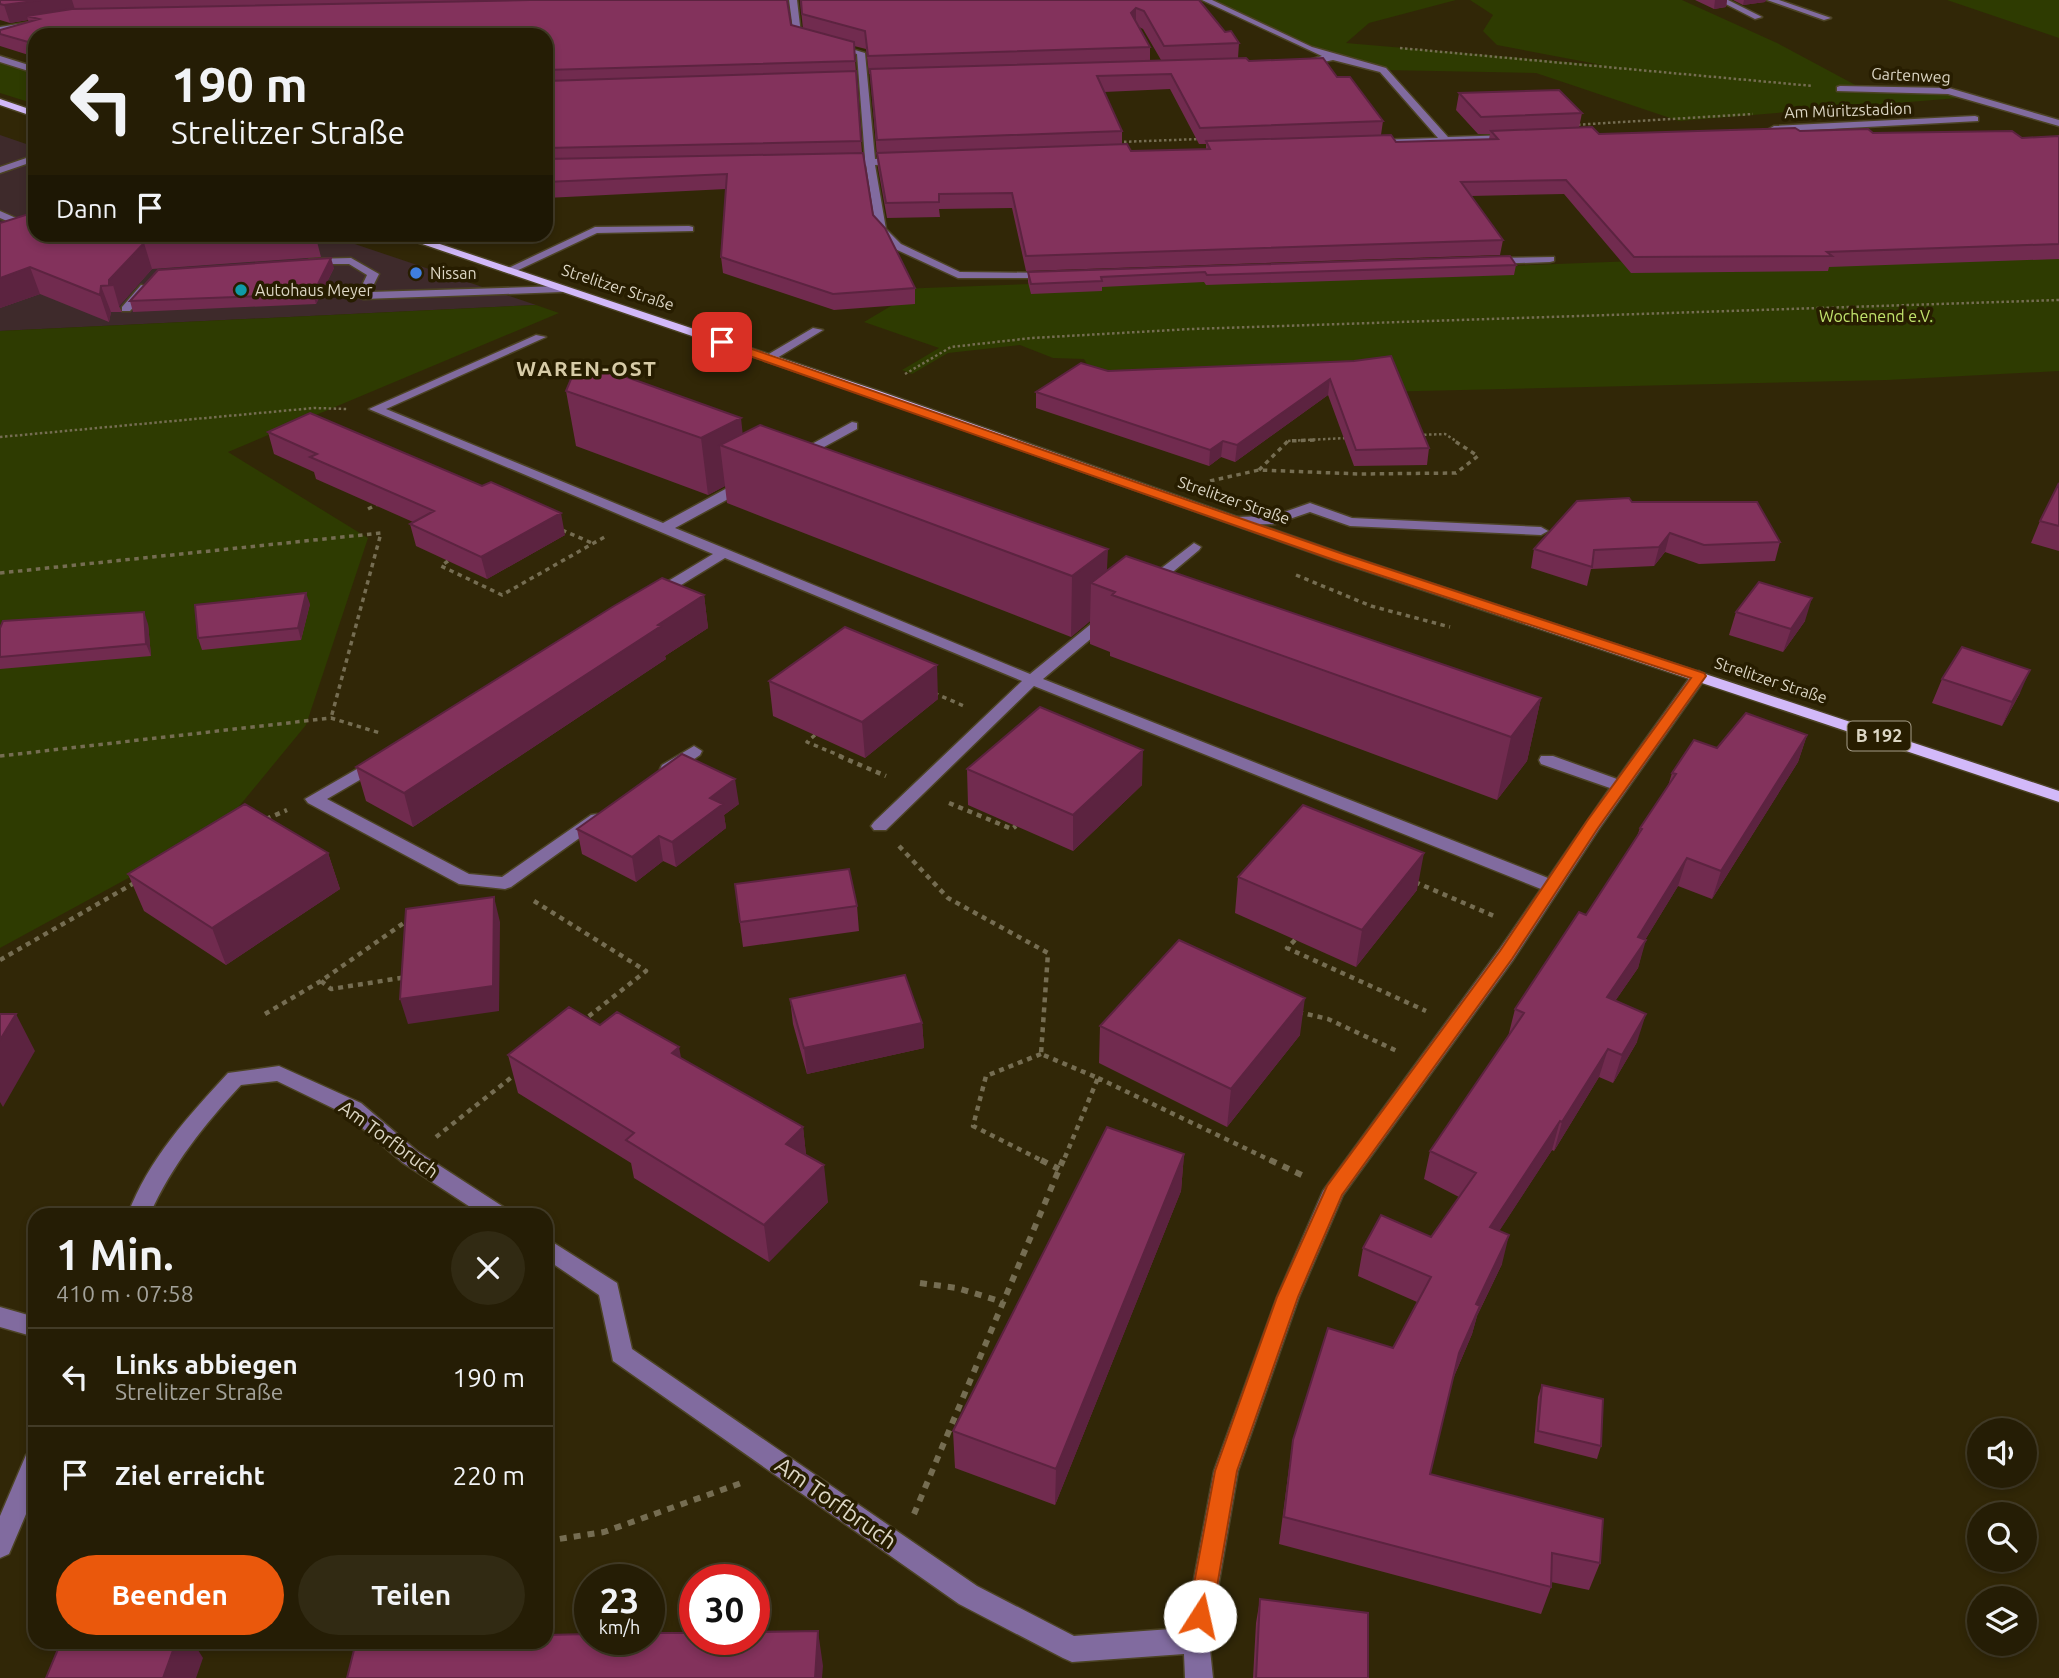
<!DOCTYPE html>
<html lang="de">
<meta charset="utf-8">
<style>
body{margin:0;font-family:Ubuntu,sans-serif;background:#312a13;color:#f1f3f6;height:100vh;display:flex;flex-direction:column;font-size:26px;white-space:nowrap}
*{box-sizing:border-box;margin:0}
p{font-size:23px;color:#a3a29a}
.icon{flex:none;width:38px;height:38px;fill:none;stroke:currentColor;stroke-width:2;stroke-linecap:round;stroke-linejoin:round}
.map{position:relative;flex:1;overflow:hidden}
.sheet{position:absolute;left:28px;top:1208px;width:525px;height:441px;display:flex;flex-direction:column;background:#251d05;border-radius:21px;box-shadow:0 4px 10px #0003,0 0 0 2px #423b27}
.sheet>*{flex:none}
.banner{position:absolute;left:28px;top:28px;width:525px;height:214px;border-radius:21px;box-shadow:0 4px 10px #0003,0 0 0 2px #423b27;background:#251d05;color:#f1f3f6;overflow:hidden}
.fabs{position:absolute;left:1967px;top:1418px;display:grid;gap:14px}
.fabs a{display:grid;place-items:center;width:70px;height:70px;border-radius:50%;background:#251d05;box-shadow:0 4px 10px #0003,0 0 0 2px #423b27;font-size:35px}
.speed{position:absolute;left:574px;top:1564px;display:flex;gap:14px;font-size:35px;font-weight:700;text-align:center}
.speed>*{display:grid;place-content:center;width:91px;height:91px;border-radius:50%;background:#251d05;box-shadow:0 4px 10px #0003,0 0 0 2px #423b27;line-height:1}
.speed small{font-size:18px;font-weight:400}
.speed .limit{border:10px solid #d22;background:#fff;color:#111}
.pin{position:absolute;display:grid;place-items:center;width:60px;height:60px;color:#fff;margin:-30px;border-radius:14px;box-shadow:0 4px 10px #0006}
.me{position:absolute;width:77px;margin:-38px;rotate:10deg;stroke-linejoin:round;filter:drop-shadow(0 0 5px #0008)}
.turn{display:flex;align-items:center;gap:24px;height:147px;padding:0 28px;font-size:32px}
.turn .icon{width:91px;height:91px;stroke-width:2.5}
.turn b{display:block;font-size:49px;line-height:60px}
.then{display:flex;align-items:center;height:66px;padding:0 28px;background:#0003;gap:14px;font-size:26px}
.round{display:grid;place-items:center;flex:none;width:74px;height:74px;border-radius:37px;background:#312a13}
.head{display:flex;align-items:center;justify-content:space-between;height:119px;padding:0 28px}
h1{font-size:42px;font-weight:700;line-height:52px}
.button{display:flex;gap:14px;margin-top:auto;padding:14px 28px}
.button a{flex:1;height:80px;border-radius:42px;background:#ea580c;color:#fff;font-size:28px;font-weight:700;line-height:80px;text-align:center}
.button a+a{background:#312a13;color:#f1f3f6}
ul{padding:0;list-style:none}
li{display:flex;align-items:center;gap:21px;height:98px;padding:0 28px;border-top:2px solid #423b27}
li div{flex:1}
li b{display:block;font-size:26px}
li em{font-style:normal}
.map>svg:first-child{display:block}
.commercial{fill:#3e2a2b}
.green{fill:#2e3b01}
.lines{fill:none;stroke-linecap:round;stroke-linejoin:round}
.minor-casing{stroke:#4c4325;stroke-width:3}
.major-casing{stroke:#4c4325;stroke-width:3}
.path-far3{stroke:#756d52;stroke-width:2.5;stroke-dasharray:2.5 2.5;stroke-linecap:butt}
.path-far2{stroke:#756d52;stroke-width:3.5;stroke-dasharray:4.5 4.5;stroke-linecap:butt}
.path-far1{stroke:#756d52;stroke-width:4.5;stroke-dasharray:5 5;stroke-linecap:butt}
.path{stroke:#756d52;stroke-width:6;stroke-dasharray:7 7;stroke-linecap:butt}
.minor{fill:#816b9f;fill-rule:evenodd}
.major{fill:#d2b9f9;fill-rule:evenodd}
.wall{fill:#712b4f;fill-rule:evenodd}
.shaded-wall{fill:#5c2340}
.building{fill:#83325c;stroke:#5c2340;stroke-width:2}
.route{fill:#ea580c;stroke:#983908;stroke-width:2}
.shop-dot{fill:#3f7fe0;stroke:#271d00;stroke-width:2.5}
.culture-dot{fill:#0f9aa8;stroke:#271d00;stroke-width:2.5}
.labels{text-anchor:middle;stroke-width:7;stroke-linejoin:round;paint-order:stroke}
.far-street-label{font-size:16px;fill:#dcd6c4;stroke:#271d00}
.far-poi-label{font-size:16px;fill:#dcd6c4;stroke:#271d00;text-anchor:start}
.far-park-label{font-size:16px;fill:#c1e36c;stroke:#271d00}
.shield{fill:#271d00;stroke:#a69e89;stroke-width:2}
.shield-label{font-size:18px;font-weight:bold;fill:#dcd6c4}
.street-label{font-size:19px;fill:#dcd6c4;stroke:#271d00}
.far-district-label{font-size:21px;font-weight:bold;letter-spacing:2px;fill:#d7cba7;stroke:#271d00}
.near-street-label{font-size:23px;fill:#dcd6c4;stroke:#271d00}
</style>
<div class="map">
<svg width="2059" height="1678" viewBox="0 0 2059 1678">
<rect width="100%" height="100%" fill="#312707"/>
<path class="commercial" d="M0,135L35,147V234L328,235L536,305L0,331Z"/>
<path class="green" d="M1206,0H1456L1369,23L1346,43L1602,65L1497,45L1483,31L1493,15L1470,0H1682L1777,43L1861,88L1949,91L1970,97L1679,121L1536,73L1383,70L1333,57Z
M1947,0H2059V38Z
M0,63L35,74V104L0,93Z
M2059,245V371L1887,380L1116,398L1103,392L1084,359L1053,358L1020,345L948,353L912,374L902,370L939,348L864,322L901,300L871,290Z
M536,305L559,313L228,452L368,538L306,725L222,827L0,948V331Z"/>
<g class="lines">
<g class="minor-casing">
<path id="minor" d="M789,0H797L801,34L865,53L875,159L899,158L904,161L899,164L875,165L886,229L901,244L960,272L1050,273L1056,276L1054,278H958L893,248L876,230L866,165L840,166L835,163L840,160L865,159L857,54L794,37Z
M1202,0H1212L1312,47L1386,68L1448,137L1511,135L1516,138L1511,141L1372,145V141L1375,140L1438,138L1380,72L1333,60L1300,67V63L1322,56Z
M1718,0H1728L1762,17L1755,19Z
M1767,0H1779L1831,18L1824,20Z
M44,20L47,24L0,31V27Z
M0,56L35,67V73L0,62Z
M1840,86L1949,88L2059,120V126L1948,94L1837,91V87Z
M1975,116L1978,117V121L1774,132L1769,129L1774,126Z
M35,155V161L0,173V167Z
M0,211L25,222L26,224L21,227L0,218Z
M689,226L693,227V231L597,233L512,273L502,271L595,227Z
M1554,257V261L1550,262L1491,264L1486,261L1491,258Z
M310,259L351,258L379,274L370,292L562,286L568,289L562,292L363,299L357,296L367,275L349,264H306L305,262Z
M141,285L151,287L130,311H122V307Z
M813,328L823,330L772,361L762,358Z
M536,335L546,337L386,409L663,523L742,480H752V486L675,528L1030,674L1102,615H1112L1114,618L1112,621L1043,679L1548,878L1610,788L1541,764L1539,760L1541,756H1553L1617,779L1693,673L1699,671L1707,676L1599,829L1513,960L1343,1195L1299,1297L1238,1471L1209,1640L1213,1678H1185L1184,1654L1072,1662L1063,1658L959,1604L613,1361L599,1295L546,1259V1238L617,1283L632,1349L977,1586L1074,1636L1185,1628L1214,1471L1277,1297L1323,1191L1499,950L1541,889L1034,686L886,830H874L871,826L874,822L1022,681L725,558L660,598H650L648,595L650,592L713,554L369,409Z
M852,422L857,423V429L802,459L797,460L790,456Z
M1310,503L1352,518L1541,527L1548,531L1541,535L1350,526L1310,512L1275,524L1236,525L1229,521L1236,517L1273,516Z
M1194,543L1201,547L1199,550L1156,586H1146L1144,583L1146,580Z
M694,746L702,751L700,755L674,773H662L660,769L662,765Z
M376,758L382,759L384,763L382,767L327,799L469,874L502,877L591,815L597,814L606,819L511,887L505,889L459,884L308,803L305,799Z
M279,1066L361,1103L417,1151L505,1208L508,1214H481L403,1163L347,1115L277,1081L241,1085C204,1125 172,1165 150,1214H128C148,1160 189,1115 228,1073Z
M0,1307L35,1317V1337L0,1327Z
M35,1452V1493L9,1554L0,1558V1516L26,1455Z"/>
</g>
<g class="major-casing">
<path id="major" d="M0,99L35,111V117L0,105Z
M393,234H410L879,391L1343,554L2059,791V802L1333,560L871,397Z"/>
</g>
<path class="path-far3" d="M1400,48L1813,86
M1573,125L1753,114
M1119,142L1201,139
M905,374L951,347L1032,338L1191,329L2059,300
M1419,435L1445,434L1456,441
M0,437L314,408L347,409
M1288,441L1347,438"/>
<path class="path-far2" d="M1259,470L1288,441L1315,440
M1210,481L1259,470L1360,474L1456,473L1478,456L1453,440
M368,509L380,503
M562,530L592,543
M448,561L441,566L502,595L608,535
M0,573L381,533L331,718
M1296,575L1371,606L1450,627
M934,693L964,706
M815,735L807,742L843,757
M0,756L331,718L380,733"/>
<path class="path-far1" d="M839,756L886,776
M949,803L1012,829L1016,826
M266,819L287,810
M899,846L948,898L1048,953L1041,1054L1098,1078L1063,1162
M1415,882L1494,916
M534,901L646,971L584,1020
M1295,940L1287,948L1426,1011
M0,960L136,882
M321,981L331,989L407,977
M1298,1012L1328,1019L1397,1051
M265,1014L321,981L408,920
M1041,1054L986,1076L973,1126L1045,1162
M1098,1078L1274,1162
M436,1137L517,1073"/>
<path class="path" d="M1041,1160L1059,1169
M1270,1160L1306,1177
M920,1283L957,1288L1003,1302
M914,1514L1063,1160
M546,1541L604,1532L744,1482"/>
<use href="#minor" class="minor"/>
<use href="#major" class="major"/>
</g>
<path class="wall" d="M0,0H787L791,25L803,29L800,0H1199L1225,32L1239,43L1238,58L1249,61L1337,77L1383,121L1381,135L1396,142L1489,139L1490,134H1478L1456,110L1459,93L1582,113L1579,128L1599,134L1800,131L2022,138L2059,136V259L1829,267L1828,271L1631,273L1564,194L1471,196L1503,240L1500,255L1026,271L1012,208L939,209L940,217L887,218L878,168L870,74H869L866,49L854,46L862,153L873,215L915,288V304L834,310L723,273L721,257L726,189L546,198V35H35V57L0,46V30L29,22L28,20L10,23L0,20ZM1139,27L1143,29L1161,60L1150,61V47ZM1170,89L1199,144H1206V149L1131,151L1122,144V131L1104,92Z
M1695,0H1727L1726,7L1714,9Z
M1733,0H1766L1765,2L1743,5Z
M0,224L35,234H315L321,257L152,269L119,306L122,312H111L109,322L40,294L0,308Z
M1516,265L1514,275L1206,285L1204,282L1102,287V291L1031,294L1028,282V272Z
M334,268L316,304L133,312L130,301Z
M1354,361L1429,448L1427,465L1354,466L1328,395L1235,462L1221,457L1209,466L1036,408V392L1108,371Z
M566,391L742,434L1107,571L1541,698L1527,761L1497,800L1110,656V652L1090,644V621L1071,637L727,503L725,486L708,495L576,446Z
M268,432L565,535L487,579L416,546L410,524L413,522L316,479L314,472L274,454Z
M2059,483V551L2031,543L2040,521Z
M1632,502L1780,542L1775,561L1699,564L1665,552L1654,566L1591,569L1587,586L1531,568L1534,549Z
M704,595L708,628L665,656L666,659L413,827L366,801L356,767Z
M310,604L301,640L202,650L198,638Z
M1736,612L1805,621L1783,652L1729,635Z
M148,624L151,656L0,669V628Z
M1942,679L2020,693L2002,726L1932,703Z
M769,681L938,699L865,758L773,716Z
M1807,735L1798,762L1712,899L1678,886L1645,940L1638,968L1615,1001L1637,1042L1613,1083L1599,1077L1554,1151L1552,1150L1499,1231L1502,1264L1477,1316L1472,1334L1453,1379L1430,1474L1600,1563L1589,1590L1551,1582V1587L1541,1614L1279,1544L1289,1468L1293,1440L1393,1348L1417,1302L1358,1276L1363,1248L1431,1237L1459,1197L1424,1179L1430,1151L1508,1037L1515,1009L1586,915L1637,836L1640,828L1668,786L1672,773L1717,748Z
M967,769L1142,785L1073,851L968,805Z
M739,804L724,815L726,828L676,867L663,861L636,882L582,854L577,829Z
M328,853L340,889L226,965L144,911L128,874Z
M1238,877L1417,890L1356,967L1235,913Z
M735,884L857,906L859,931L743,947Z
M790,999L922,1023L924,1048L807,1074L793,1024Z
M600,1025L681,1058L803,1127L806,1155L828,1202L769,1262L634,1178L631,1163L518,1093L508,1055Z
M1100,1026L1300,1035L1227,1127L1099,1063Z
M1184,1154L1181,1191L1055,1505L955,1468L953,1431Z
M1542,1385L1601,1446L1597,1459L1534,1443L1538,1397Z
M1260,1599L1368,1678H1253L1256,1623Z"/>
<path class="shaded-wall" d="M41,0H72L76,13L27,16L28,20L10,23L4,5Z
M1715,0H1727L1726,7L1714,9Z
M1744,0H1766L1765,2L1743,5Z
M1136,8V26L1131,13Z
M144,243L152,269L119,306L113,285H109V280Z
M331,258L334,268L316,304L313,294Z
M30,267L40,294L0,308V278Z
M101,286L111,312L109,322L100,295Z
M1330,379L1328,395L1235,462L1237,445Z
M741,418L745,455L720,445L725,486L708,495L701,438Z
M1223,441L1221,457L1209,466L1210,450Z
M561,513L565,535L487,579L481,557Z
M1670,533L1665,552L1654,566L1659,547Z
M1108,549L1106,589L1091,583L1090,621L1071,637L1072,576Z
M306,593L310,604L301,640L298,628Z
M704,595L708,628L665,656L666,659L413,827L404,793Z
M1812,598L1805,621L1783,652L1791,629Z
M144,612L148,624L151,656L146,644Z
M937,665L938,699L865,758L862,722Z
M2030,670L2020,693L2002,726L2012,702Z
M1541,698L1527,761L1497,800L1511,737Z
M1807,735L1798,762L1712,899L1721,871Z
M1143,750L1142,785L1073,851V815Z
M735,779L739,804L724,815L726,828L676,867L672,842L710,798Z
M659,836L663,861L636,882L632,857Z
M328,853L340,889L226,965L212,928Z
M1424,853L1417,890L1356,967L1362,930Z
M1687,858L1678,886L1634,958L1646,940L1638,968L1598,1026L1607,997L1638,937Z
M494,897L500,922L499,1011L408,1024L400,999Z
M1305,998L1300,1035L1227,1127L1231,1089Z
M16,1014L35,1051L3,1107L0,1102V1040Z
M1646,1014L1637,1042L1613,1083L1622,1055Z
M922,1023L924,1048L807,1074L804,1048Z
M679,1047L686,1084L672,1053Z
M1608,1049L1599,1077L1554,1151L1562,1122Z
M1560,1121L1552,1150L1483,1256L1490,1227Z
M803,1127L807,1164L786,1144Z
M1184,1154L1181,1191L1055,1505L1056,1469Z
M824,1165L828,1202L769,1262L764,1225Z
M1509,1235L1502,1264L1477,1316L1472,1334L1452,1381L1459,1353L1476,1304Z
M818,1631L823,1666L822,1678H815Z
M176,1642H193L203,1658L196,1678H163Z"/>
<path class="building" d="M0,0H41L4,5L0,4Z
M530,0H787L791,25L854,42L855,61L546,70V35H35V44L0,34V30L39,19L27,16L72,9Z
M801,0H1199L1225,32L1231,31L1239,43L1164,46L1144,11L1136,8L1131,13L1150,47L868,56L865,31L802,14Z
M1246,58L1249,61L1323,58L1337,77H1350L1383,121L1200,128L1171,74L1097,76L1122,131L877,140L870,69Z
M856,71L861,141L546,148V81Z
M1559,90L1582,113L1481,117L1459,93Z
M1592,127L1599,134L1795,128L1800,131L1868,129L1873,133L2012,131L2022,138L2059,136V244L1827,252L1832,256L1634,257L1566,180L1461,182L1503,240L1026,256L1012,193L939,194V202L886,203L877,153L1127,144L1131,151L1210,149L1206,141L1391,135L1396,142L1498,139L1491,131Z
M863,153L873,215L885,228L915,288L833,294L721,257L727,174L546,182V159Z
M35,212V234H271L144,243L109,280V284L113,285L101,286L100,295L30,267L0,278V223Z
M1510,256L1516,265L1207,275L1205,272L1101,277L1102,281L1031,284L1028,272Z
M331,258L313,294L130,301L158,270Z
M1391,356L1429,448L1356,450L1330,379L1237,445L1223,441L1210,450L1036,392L1081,363L1108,371L1354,361Z
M579,360L741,418L701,438L566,391Z
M310,413L482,486L491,482L561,513L481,557L410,524L434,511L310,457L317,454L268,432Z
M760,425L1108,549L1072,576L720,445Z
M2059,483V526L2040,521Z
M1629,498L1632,502H1757L1780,542L1704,545L1670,533L1659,547L1594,550L1592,567L1534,549L1577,501Z
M1126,556L1541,698L1511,737L1112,595L1115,592L1091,583Z
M662,578L704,595L658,625L661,626L404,793L356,767L614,606Z
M1759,582L1812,598L1791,629L1736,612Z
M306,593L298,628L198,638L195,605Z
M144,612L146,644L0,657V628L3,621Z
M845,627L937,665L862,722L769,681Z
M1962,647L2030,670L2012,702L1942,679Z
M1040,707L1143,750L1073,815L967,769Z
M1746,713L1807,735L1721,871L1687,858L1638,937L1646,940L1607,997L1646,1014L1622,1055L1608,1049L1562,1122L1560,1121L1490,1227L1509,1235L1476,1304L1480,1306L1459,1353L1430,1474L1603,1519L1600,1563L1552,1553L1551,1587L1284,1517L1293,1440L1328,1328L1393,1348L1431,1277L1363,1248L1381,1215L1431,1237L1476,1173L1430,1151L1524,1013L1515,1009L1579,912L1586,915L1642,829L1640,828L1676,774L1672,773L1694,740L1717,748Z
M682,754L735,779L710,798L723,804L672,842L659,836L632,857L577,829Z
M245,804L328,853L212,928L128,874Z
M1303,805L1424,853L1362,930L1238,877Z
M849,869L857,906L740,922L735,884Z
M494,897L493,986L400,999L406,909Z
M1179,940L1305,998L1231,1089L1100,1026Z
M905,975L922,1023L804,1048L790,999Z
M569,1007L600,1025L617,1012L679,1047L672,1053L803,1127L786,1144L824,1165L764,1225L626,1140L634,1133L508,1055Z
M0,1014H16L0,1040Z
M1107,1127L1184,1154L1056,1469L953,1431Z
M1542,1385L1603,1399L1601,1446L1538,1431Z
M1260,1599L1368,1613V1678H1256Z
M818,1631L815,1678H347L356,1642H546V1635L590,1634V1640H649V1633H695V1640H754V1632Z
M61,1642H176L163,1678H46Z"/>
<path class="route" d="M718,340H726L1343,554L1704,673L1706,676L1598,828L1512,959L1342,1195L1298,1297L1237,1471L1212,1616L1208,1624L1200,1627L1191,1624L1188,1616L1215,1471L1277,1297L1327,1186L1500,951L1587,821L1691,678L1334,560L718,345Z"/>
<circle class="shop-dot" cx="416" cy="273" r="7"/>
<circle class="culture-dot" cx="241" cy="290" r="7"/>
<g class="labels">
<g class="far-street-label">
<text transform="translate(1911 75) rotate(3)" y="6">Gartenweg</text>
<text transform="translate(1848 110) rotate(-2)" y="6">Am Müritzstadion</text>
<text transform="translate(618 287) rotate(18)" y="6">Strelitzer Straße</text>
<text transform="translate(1234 500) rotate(19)" y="6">Strelitzer Straße</text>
<text transform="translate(1771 680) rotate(18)" y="6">Strelitzer Straße</text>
</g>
<g class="far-poi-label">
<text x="430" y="279">Nissan</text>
<text x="255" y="296">Autohaus Meyer</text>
</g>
<g class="far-park-label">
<text x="1876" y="322">Wochenend e.V.</text>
</g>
<rect class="shield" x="1847.5" y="721.5" width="63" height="29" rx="5"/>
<g class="shield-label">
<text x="1879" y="742">B 192</text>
</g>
<g class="street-label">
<text transform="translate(389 1139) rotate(36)" y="7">Am Torfbruch</text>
</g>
<g class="far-district-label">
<text x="587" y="376">WAREN-OST</text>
</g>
<g class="near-street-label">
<text transform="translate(836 1503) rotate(35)" y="8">Am Torfbruch</text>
</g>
</g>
</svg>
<div class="fabs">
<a><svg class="icon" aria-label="sound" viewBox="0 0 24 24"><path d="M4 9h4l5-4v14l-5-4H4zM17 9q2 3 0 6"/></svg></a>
<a><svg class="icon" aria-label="search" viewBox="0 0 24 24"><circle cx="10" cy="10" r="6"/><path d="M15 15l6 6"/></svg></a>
<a><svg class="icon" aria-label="layers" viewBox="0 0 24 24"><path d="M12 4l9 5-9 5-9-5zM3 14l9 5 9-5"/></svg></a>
</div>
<div class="speed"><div>23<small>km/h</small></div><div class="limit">30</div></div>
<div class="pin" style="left:722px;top:342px;background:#d93025"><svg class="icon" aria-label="arrive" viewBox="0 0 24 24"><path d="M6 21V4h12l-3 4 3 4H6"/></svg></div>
<svg class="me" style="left:1200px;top:1616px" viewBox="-20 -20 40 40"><circle r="19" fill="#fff"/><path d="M0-13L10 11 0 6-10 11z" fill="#ea580c"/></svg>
<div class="banner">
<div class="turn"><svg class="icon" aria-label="left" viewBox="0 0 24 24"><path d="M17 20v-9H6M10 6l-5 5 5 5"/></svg><div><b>190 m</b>Strelitzer Straße</div></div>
<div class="then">Dann<svg class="icon" aria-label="arrive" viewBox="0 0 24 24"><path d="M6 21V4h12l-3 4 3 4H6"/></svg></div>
</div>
<section class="sheet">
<div class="head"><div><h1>1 Min.</h1><p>410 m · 07:58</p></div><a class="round"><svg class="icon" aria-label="close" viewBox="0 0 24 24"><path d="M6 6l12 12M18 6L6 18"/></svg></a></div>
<ul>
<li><svg class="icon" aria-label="left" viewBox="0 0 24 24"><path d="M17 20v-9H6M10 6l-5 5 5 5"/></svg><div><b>Links abbiegen</b><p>Strelitzer Straße</p></div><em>190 m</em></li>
<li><svg class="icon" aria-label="arrive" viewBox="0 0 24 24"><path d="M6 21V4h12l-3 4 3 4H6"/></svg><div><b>Ziel erreicht</b></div><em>220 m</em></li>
</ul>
<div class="button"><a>Beenden</a><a>Teilen</a></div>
</section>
</div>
